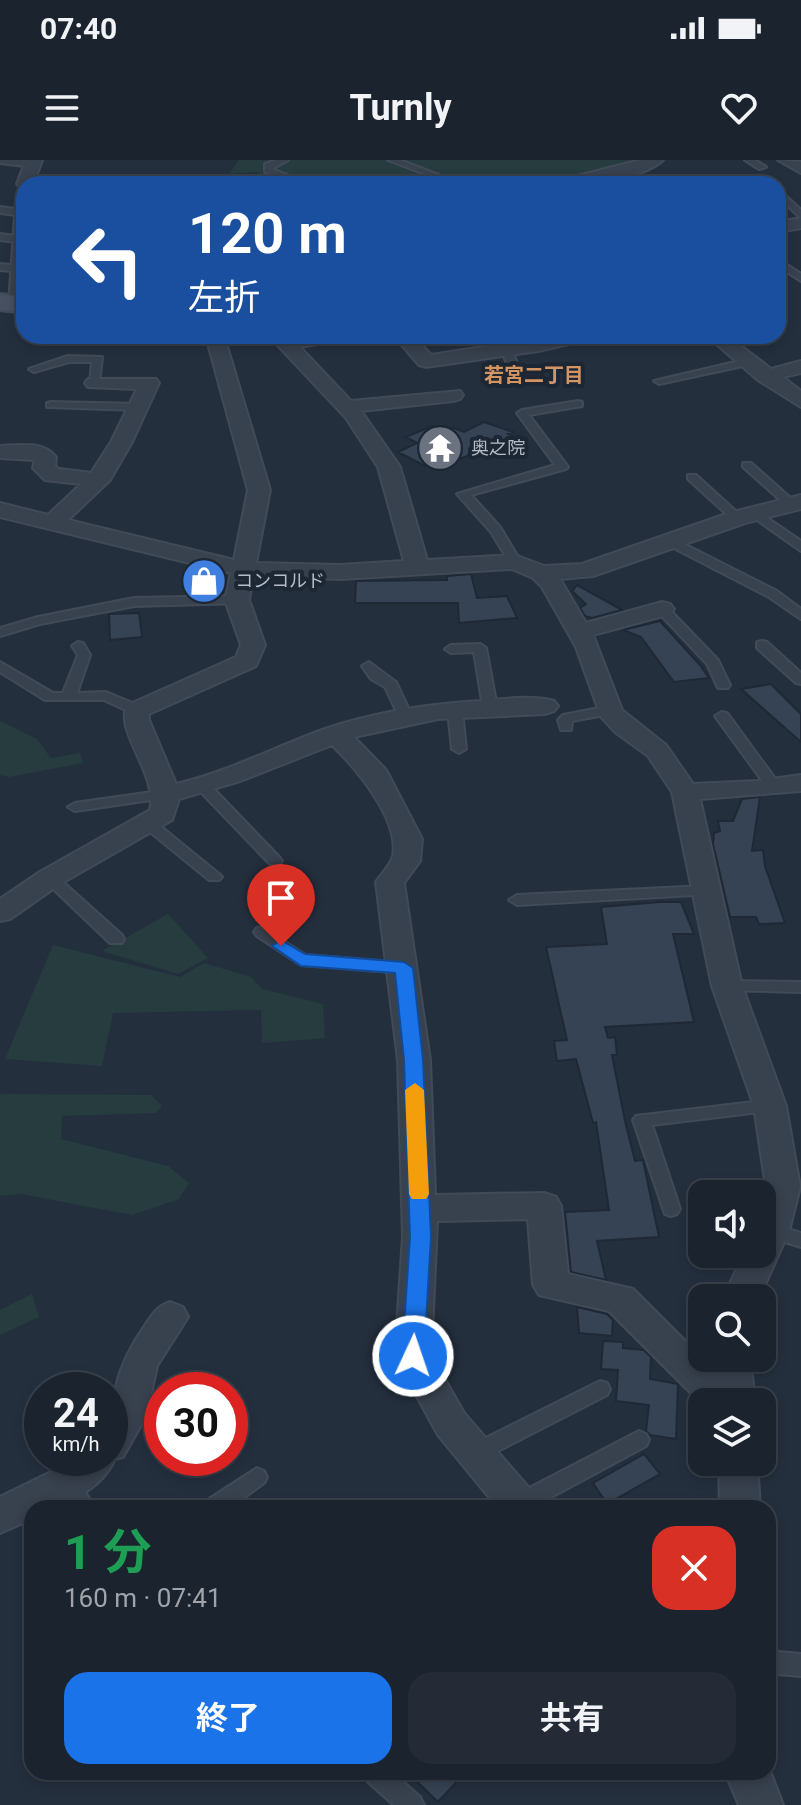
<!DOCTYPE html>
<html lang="ja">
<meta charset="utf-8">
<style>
body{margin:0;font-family:Roboto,"Noto Sans JP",sans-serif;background:#242b36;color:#f1f3f6;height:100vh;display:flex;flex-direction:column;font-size:30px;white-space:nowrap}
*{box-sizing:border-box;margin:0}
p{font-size:26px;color:#a0a4aa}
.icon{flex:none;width:44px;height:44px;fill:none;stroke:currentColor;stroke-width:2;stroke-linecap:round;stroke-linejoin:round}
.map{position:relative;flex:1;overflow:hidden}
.panel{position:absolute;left:24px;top:1340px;width:752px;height:280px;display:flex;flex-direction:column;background:#1b232e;border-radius:24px;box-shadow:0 4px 12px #0003,0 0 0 2px #39404a}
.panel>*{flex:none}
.banner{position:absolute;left:16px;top:16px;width:770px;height:168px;border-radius:24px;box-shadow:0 4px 12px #0003,0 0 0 2px #39404a;background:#1a4fa0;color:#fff;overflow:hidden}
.buttons{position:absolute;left:688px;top:1020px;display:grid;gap:16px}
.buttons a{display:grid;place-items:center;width:88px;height:88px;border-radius:16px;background:#1b232e;box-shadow:0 4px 12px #0003,0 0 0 2px #39404a;font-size:40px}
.speed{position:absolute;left:24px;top:1212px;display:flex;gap:16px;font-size:40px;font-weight:700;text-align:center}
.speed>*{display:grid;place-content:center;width:104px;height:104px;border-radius:50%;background:#1b232e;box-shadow:0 4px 12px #0003,0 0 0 2px #39404a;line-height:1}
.speed small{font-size:20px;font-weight:400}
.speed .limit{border:12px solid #d22;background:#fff;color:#111}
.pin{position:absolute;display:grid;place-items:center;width:68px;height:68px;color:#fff;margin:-82px -34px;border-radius:50% 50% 50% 0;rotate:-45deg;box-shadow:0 0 8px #0007}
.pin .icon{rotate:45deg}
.me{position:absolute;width:88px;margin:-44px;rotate:3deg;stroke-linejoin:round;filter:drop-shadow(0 0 6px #0008)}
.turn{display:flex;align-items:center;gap:28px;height:168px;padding:0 40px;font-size:36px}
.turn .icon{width:104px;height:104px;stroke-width:2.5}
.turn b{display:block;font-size:56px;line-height:68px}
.round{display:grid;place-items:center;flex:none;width:84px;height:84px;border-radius:24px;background:#242b36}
.summary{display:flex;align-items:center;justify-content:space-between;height:136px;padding:0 40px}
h1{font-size:48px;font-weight:700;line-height:60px;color:#1e9e55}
.cta{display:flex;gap:16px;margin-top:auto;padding:16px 40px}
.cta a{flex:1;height:92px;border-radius:24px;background:#1a73e8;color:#fff;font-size:32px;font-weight:700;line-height:92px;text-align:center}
.cta a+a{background:#242b36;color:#f1f3f6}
.status{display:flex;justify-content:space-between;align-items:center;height:56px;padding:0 40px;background:#1b232e;direction:ltr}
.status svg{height:22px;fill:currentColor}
header{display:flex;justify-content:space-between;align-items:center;height:104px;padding:0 40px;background:#1b232e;font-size:36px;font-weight:700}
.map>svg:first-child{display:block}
.green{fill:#263c3f}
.building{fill:#364354;stroke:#1f2835;stroke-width:2}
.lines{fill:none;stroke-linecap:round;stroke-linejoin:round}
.lane-casing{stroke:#414a57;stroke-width:4}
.street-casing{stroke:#414a57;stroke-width:4}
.secondary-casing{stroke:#414a57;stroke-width:4}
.lane{fill:#38414e;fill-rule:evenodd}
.street{fill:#38414e;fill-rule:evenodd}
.secondary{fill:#465061;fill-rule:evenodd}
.route{fill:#1a73e8;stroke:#114b97;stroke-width:2}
.slow{fill:#f59e0b}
.labels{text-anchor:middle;stroke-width:8;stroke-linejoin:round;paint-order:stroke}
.far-poi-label{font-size:18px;fill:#b4bcc9;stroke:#1d2633;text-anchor:start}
.far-neighbourhood-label{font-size:20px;font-weight:bold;fill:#d59563;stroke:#1d2633}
</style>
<div class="status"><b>07:40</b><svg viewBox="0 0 49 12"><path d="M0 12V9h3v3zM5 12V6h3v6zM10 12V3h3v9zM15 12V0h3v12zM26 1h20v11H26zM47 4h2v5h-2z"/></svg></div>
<header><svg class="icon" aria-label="menu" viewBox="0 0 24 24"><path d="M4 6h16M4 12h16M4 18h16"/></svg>Turnly<svg class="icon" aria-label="heart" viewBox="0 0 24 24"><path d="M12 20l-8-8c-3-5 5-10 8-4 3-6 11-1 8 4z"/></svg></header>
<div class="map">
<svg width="801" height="1645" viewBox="0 0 801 1645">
<rect width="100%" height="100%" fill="#242f3e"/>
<path class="green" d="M239,0H643L619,10L546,24H263L257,12L229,14Z
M0,561L37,579L51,598L80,593L83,603L9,617L0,615Z
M168,754L208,798L178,814L102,791Z
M53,785L180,817L204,803L251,817L262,829L323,844L325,878L262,883L261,850L113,853L102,906L5,899Z
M0,934L151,935L162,946L156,953L62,956L61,979L168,1006L189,1023L179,1039L132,1055L21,1034L0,1036Z
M32,1134L39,1157L0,1175V1150Z"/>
<path class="building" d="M484,262L513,272L508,274L517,278L440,306L431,302L425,306L398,292L417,283L406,277L432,266L445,272L454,268L464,272Z
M471,414L477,438L507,436L517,458L459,463L458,443H355L356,421L447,420V416Z
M577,425L615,446L622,450L592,458L585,456L580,448L586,444L572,431Z
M139,453L142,477L110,480L109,454Z
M660,461L700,505L709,518L674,522L641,477L623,470Z
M771,524L801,554V582L741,529Z
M760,637L752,691L763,690L765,706L785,763L759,764L756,757H730L713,684L714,673L720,671L718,661H733L742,639Z
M660,742H681L694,774H673L694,862L605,867L608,878L615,877L617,895H612L625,961L635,1001L643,1000L659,1077L597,1081L606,1120L571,1112L565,1052L609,1050L596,962L593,963L576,899L557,901L554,881L567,880L546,787L607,784L601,747Z
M577,1147L607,1154L613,1160L612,1176L579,1173Z
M603,1181L623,1182V1188L644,1190L651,1197L650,1219L678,1224L676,1279L650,1275L646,1271L649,1245L616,1241L618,1210L601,1209Z
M644,1294L660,1314L607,1344L593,1323Z
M407,1612H466L438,1642Z"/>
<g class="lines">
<g class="lane-casing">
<path id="lane" d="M0,0H21L37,4L33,7L0,3Z
M276,0H288L272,9L311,24H299L265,12V4Z
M388,0H400L439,15L420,24H408L427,15Z
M745,0H755L766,7L759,9Z
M778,29L801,50V58L778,37Z
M0,47L24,50V56L0,53Z
M0,74L24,77V83L0,80Z
M778,99L801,114V121L778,106Z
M0,104L24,106V112L0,110Z
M489,176H500L512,190L520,212L519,214H511L502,191Z
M68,196L102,197L99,225L90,223L92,202H69L34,212L29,209Z
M748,199L753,202L752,204L659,224L654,221Z
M578,241L582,242V246L529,255L568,307L566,309L471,335L500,367L521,402L519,405H511L491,372L457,334L555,305L517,253L522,250Z
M51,242L139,244L144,247L139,250L47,247V243Z
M743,303H751L795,342V346H787L743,307Z
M688,315H696L741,356V360H733L688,319Z
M754,349L801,381V391L750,355L748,353Z
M670,377L777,431L801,449V459L769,437L666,384L664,381Z
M237,436L241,437V443L134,446L40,464L0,476V468L38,457L134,438Z
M662,445L666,446L718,500L730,525L728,528H718L707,504L658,452V446Z
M762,481L767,482L801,513V524L796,523L757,488V482Z
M78,482L83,483L90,495L77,533L106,532L142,547V553H132L104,540H45L0,512V502L53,533H63L78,495L72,486Z
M480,484L486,488L497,547L490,551L483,547L474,492L451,493L445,489L451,485Z
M369,502L396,522L412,556L410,559H400L385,527L371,519L362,506Z
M610,546L617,550L615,553L572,561L571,570H561L558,560L563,555Z
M455,547L462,551L466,589L459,593L452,589L448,551Z
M722,552L727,553L779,624L781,627L779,630H769L715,556Z
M204,623L209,624L280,698L282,701L280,704H270L199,630L197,627L199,624Z
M167,630L172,631L174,634L172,637L75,651L68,647L75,643Z
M149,659L154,661L219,714L222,717L219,720H209L144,667L142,664L144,661Z
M50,713L55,715L122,775L124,779L122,783H110L45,721L42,718L45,715Z
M707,726L712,728L715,731L712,734L517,745L509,740L517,735Z
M262,767L305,795L404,803L412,808L404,813L301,805L257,776L254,772L257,768Z
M727,821L801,822V832L721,830L719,826Z
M770,940L776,942L779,946L776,950L652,965L680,1049L677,1054L671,1056L665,1054L633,960L636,956Z
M772,1064L801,1073V1087L766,1076L763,1071L766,1066Z
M600,1221L607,1223L610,1229L607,1235L482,1299L475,1302L468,1299L465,1293L468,1287Z
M639,1271L646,1274L649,1280L646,1286L531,1348H510L509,1344L512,1337Z
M257,1308L264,1311L267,1317L264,1323L230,1348H203L206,1341Z
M67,1314L74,1317L96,1348H74L57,1323L60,1317Z
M768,1491L801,1494V1516L768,1513Z
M362,1612H392L420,1637L424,1645H394L366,1620Z"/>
</g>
<g class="street-casing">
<path id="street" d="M26,0H42L33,24H24V29L17,24Z
M640,0H663C640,21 586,24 556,24L558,21Z
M778,0L801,2V13Z
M160,16L166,18V24H44L52,19Z
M24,36V148L18,149L9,144L16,41Z
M801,58V68L778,72V62Z
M206,176H224L270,330L256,403L340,405L404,401L378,307L346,258L269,176H342L340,180L300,187L351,241L460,231L463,235L460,239L453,241L361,251L400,307L427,400L515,395L544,406L582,404L729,353L801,335V349L745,363L593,416L560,419L586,463L662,442L670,444L674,449L670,454L593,475L622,550L666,585L693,624L757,621L801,615V631L700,639L742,826L786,946L800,1027L789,1071L759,1138H723L744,1094H762V1043L766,1027L754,946L712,826L672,632L648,596L615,572L601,557L576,487L542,427L533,418L512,409L340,419L253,416L249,440L265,485L256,506L149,554V560L176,624C228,612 275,587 325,569C375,552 428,544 481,541C504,539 531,535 554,541L558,546L554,551L545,554L438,559L354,577L386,610L422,679L420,701L404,723L430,900L435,1035L544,1033L556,1037L561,1046L568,1114L633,1129L715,1211L714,1198H750L755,1242L702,1244L609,1151L539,1135L533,1125L528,1059L437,1061L431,1195L464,1253L536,1336L542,1348H498L438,1275L395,1196L403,1077L398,900L376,722C381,714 391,705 393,696C400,660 356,608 332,585L240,621L179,639L172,660L60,724L10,759L0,761V739L40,712L150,650C159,615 112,568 128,545L236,497L241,485L225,440L231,413L0,357V343L48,355L81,324L45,320L33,308L35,300L0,298V286C20,285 43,281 56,297L55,306L59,309L91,313L111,282L137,229L88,227L85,223L88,219H156L159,223L132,282L110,320L68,360L234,400L248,330Z
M394,176H413L431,195L554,176H589L587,180L538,191L426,207L419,205Z
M707,176H728L771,209L801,201V213L783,217L801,231V247L758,220Z
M170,1142L183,1147L188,1157L157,1206L146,1256L123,1297L115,1299C101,1330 64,1348 32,1348V1359L0,1373V1337L53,1311L69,1298H110C110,1245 113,1211 144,1167C152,1155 156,1147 170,1142Z
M719,1302H757L760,1348H720Z
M768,1606L783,1645H739L725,1612H768Z"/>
</g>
<g class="secondary-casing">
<path id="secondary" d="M0,134L24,137V153L0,150Z"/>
</g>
<use href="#lane" class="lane"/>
<use href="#street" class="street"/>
<use href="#secondary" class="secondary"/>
</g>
<path class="route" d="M281,780L305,794L404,802L413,808L423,900L431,1077L424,1196L421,1202L413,1205L405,1202L402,1196L410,1077L404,900L395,813L301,806L272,786Z"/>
<path class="slow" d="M415,923L424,930L429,1034L426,1039H412L409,1034L405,930Z"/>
<defs>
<g id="temple-disc" transform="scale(2.3)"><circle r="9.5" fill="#6b7280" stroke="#1d2633"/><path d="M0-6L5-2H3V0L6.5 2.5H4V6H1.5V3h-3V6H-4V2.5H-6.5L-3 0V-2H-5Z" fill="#fff"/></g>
<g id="shop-disc" transform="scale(2.3)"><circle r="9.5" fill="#3f7fe0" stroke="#1d2633"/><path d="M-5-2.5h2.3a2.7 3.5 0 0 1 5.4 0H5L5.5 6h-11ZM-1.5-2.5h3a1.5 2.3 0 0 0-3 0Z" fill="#fff"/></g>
</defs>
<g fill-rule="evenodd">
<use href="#temple-disc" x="440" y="288"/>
<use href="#shop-disc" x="204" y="421"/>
</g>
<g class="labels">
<g class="far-poi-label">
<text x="471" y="294">奥之院</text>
<text x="235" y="427">コンコルド</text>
</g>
<g class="far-neighbourhood-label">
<text x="534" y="222">若宮二丁目</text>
</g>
</g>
</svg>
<div class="buttons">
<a><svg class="icon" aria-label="sound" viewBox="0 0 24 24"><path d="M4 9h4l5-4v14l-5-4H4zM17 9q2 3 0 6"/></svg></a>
<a><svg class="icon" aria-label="search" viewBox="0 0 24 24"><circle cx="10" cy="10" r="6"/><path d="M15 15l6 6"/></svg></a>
<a><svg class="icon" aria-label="layers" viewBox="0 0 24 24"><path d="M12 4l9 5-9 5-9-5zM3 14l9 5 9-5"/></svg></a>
</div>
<div class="speed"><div>24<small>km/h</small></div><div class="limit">30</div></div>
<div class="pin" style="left:281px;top:786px;background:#d93025"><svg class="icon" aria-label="arrive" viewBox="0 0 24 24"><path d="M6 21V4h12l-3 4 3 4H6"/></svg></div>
<svg class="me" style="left:413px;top:1196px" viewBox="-20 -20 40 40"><circle r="17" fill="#1a73e8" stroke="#fff" stroke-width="3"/><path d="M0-11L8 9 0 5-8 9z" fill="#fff"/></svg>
<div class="banner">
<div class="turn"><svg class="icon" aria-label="left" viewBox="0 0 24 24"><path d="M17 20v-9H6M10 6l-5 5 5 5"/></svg><div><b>120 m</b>左折</div></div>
</div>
<section class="panel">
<div class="summary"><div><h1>1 分</h1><p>160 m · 07:41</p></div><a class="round" style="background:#d93025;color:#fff"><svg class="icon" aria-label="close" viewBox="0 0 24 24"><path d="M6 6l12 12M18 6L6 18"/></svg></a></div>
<div class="cta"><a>終了</a><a>共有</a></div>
</section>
</div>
